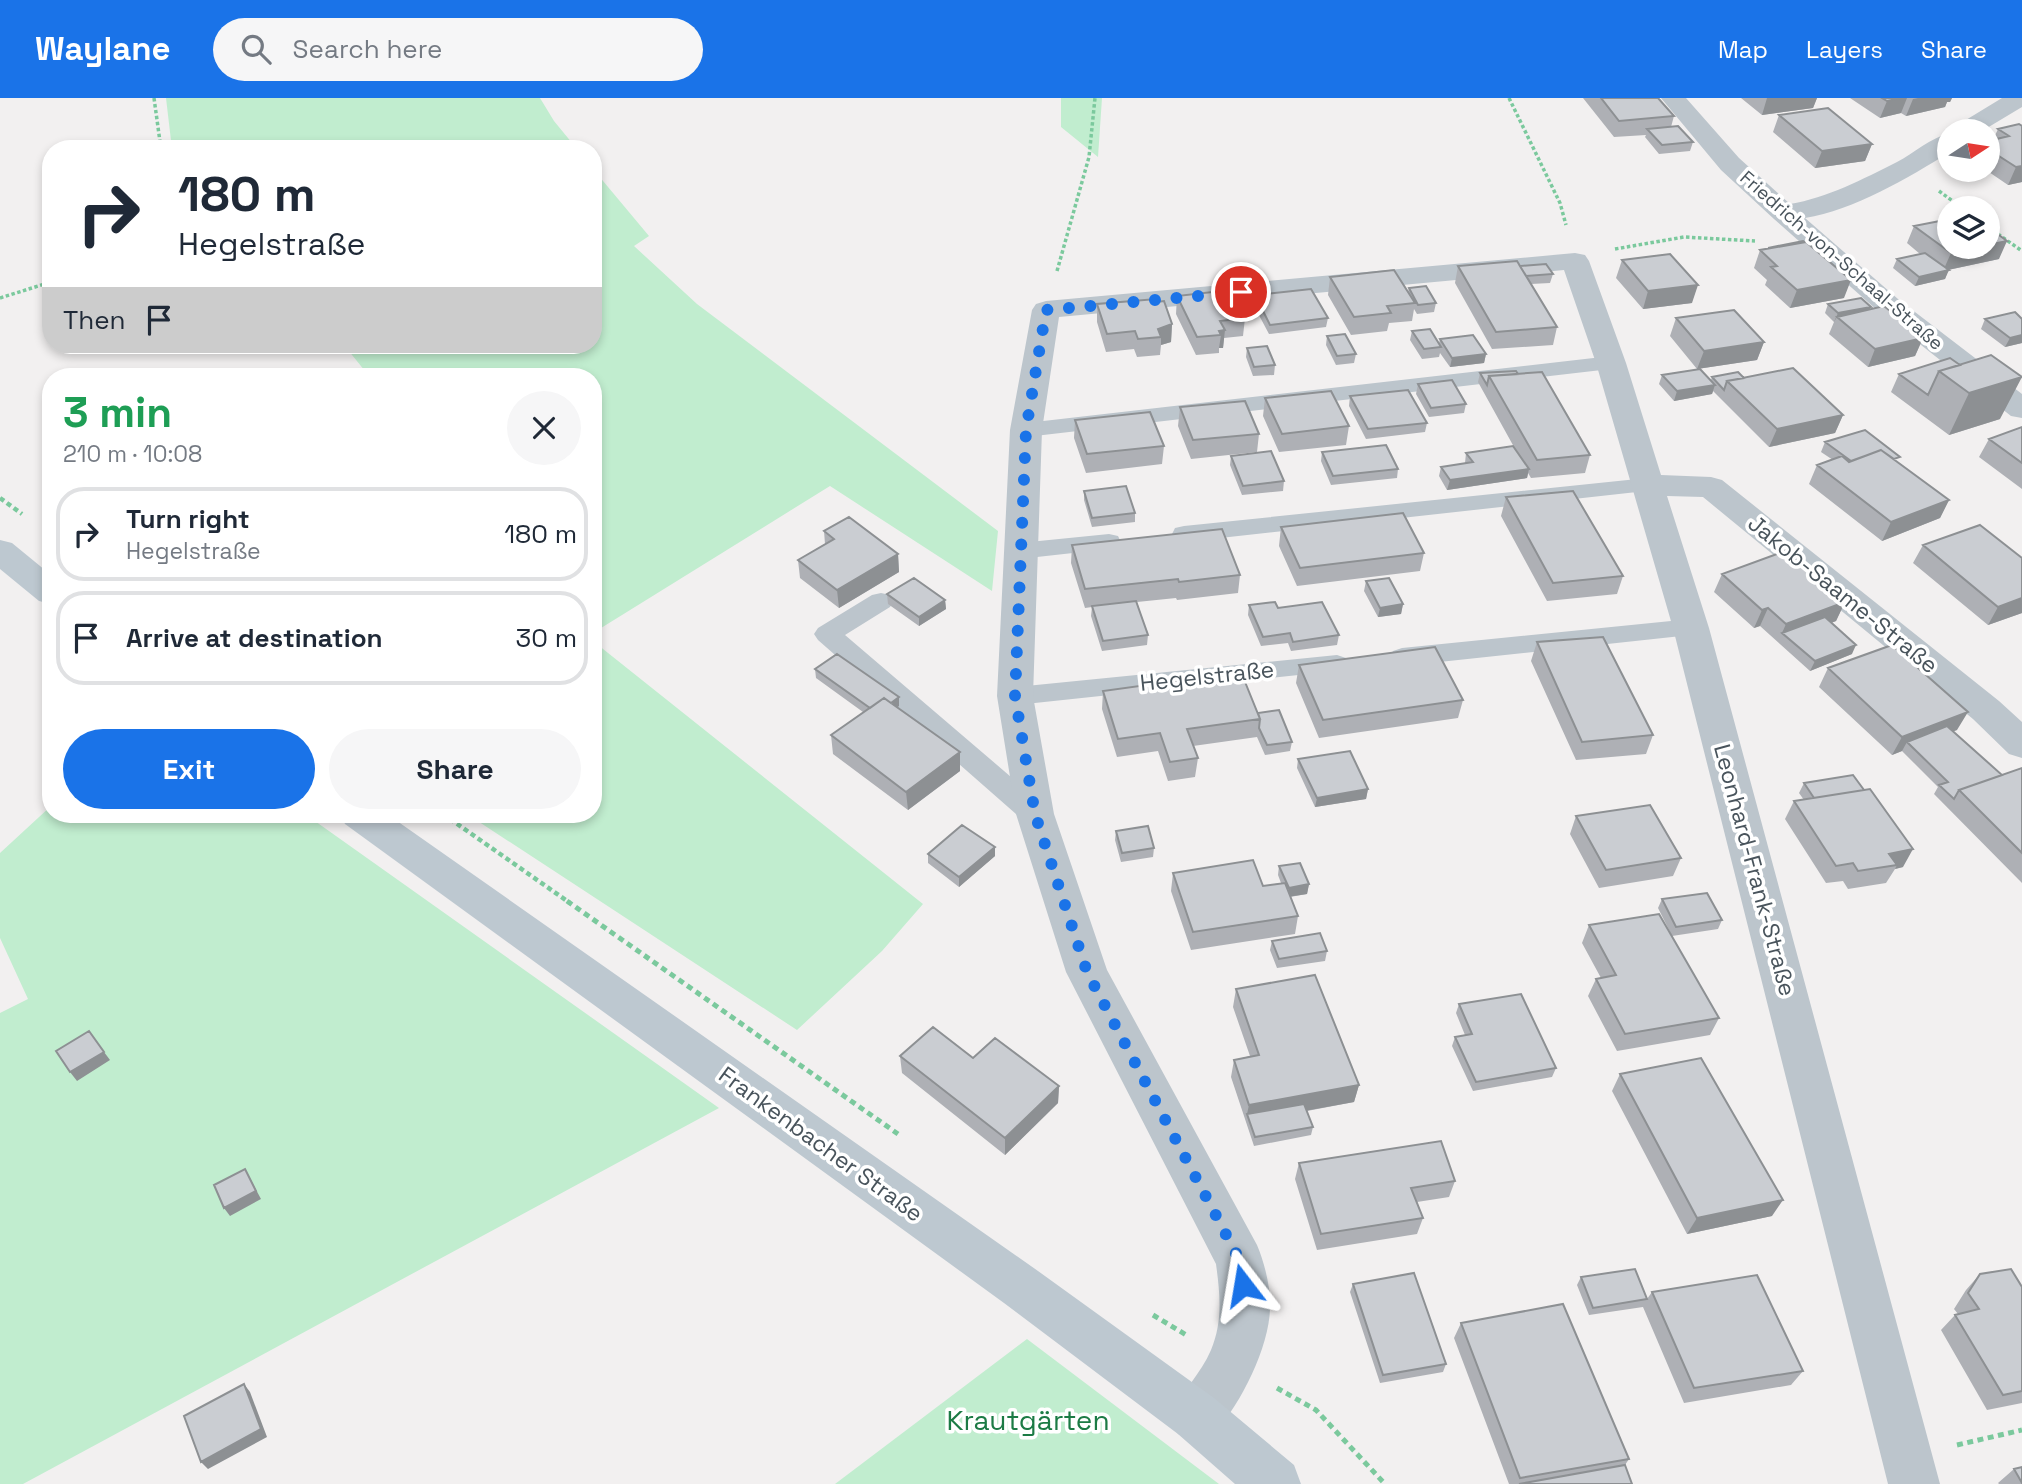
<!DOCTYPE html>
<meta charset="utf-8">
<style>
body{margin:0;font-family:"Space Grotesk",sans-serif;background:#f6f6f7;color:#1f2937;height:100vh;display:flex;flex-direction:column;font-size:26px;white-space:nowrap}
*{box-sizing:border-box;margin:0}
p{font-size:23px;color:#747a83}
.icon{flex:none;width:38px;height:38px;fill:none;stroke:currentColor;stroke-width:2;stroke-linecap:round;stroke-linejoin:round}
.map{position:relative;flex:1;overflow:hidden}
.drawer{position:absolute;left:42px;top:270px;width:560px;height:455px;display:flex;flex-direction:column;background:#fff;border-radius:28px;box-shadow:0 4px 10px #0003}
.drawer>*{flex:none}
.banner{position:absolute;left:42px;top:42px;width:560px;height:214px;border-radius:28px;box-shadow:0 4px 10px #0003;background:#fff;color:#1f2937;overflow:hidden}
.needle{width:46px;rotate:78deg}
.tools{position:absolute;left:1937px;top:21px;display:grid;gap:14px}
.tools a{display:grid;place-items:center;width:63px;height:63px;border-radius:50%;background:#fff;box-shadow:0 4px 10px #0003;font-size:35px}
.pin{position:absolute;display:grid;place-items:center;width:60px;height:60px;color:#fff;margin:-30px;border:4px solid #fff;border-radius:50%;box-shadow:0 2px 7px #0007}
.me{position:absolute;width:77px;margin:-38px;rotate:346deg;stroke-linejoin:round;filter:drop-shadow(0 0 5px #0008)}
.turn{display:flex;align-items:center;gap:24px;height:147px;padding:0 21px;font-size:32px}
.turn .icon{width:91px;height:91px;stroke-width:2.5}
.turn b{display:block;font-size:49px;line-height:60px}
.then{display:flex;align-items:center;height:66px;padding:0 21px;background:#0003;gap:14px;font-size:26px}
.round{display:grid;place-items:center;flex:none;width:74px;height:74px;border-radius:37px;background:#f6f6f7}
.headline{display:flex;align-items:center;justify-content:space-between;height:119px;padding:0 21px}
h1{font-size:42px;font-weight:800;line-height:52px;color:#1e9e55}
.primary-button{display:flex;gap:14px;margin-top:auto;padding:14px 21px}
.primary-button a{flex:1;height:80px;border-radius:42px;background:#1a73e8;color:#fff;font-size:28px;font-weight:800;line-height:80px;text-align:center}
.primary-button a+a{background:#f6f6f7;color:#1f2937}
ul{padding:0;list-style:none}
li{display:flex;align-items:center;gap:21px;height:94px;margin:0 14px 10px;padding:0 7px;border:4px solid #e0e1e3;border-radius:28px}
li div{flex:1}
li b{display:block;font-size:26px}
li em{font-style:normal}
header{display:flex;align-items:center;gap:42px;box-sizing:border-box;height:98px;padding:0 35px;background:#1a73e8;color:#fff}
header strong{font-size:33px}
nav{display:flex;gap:38px;margin-inline-start:auto;font-size:24px}
.search{width:490px;height:63px;background:#f6f6f7;display:flex;align-items:center;gap:18px;box-sizing:border-box;padding:0 24px;border-radius:38px;color:#747a83;font-size:26px}
.map>svg:first-child{display:block}
.green{fill:#c1edcf}
.lines{fill:none;stroke-linecap:round;stroke-linejoin:round}
.path-far2{stroke:#7bc99d;stroke-width:3.5;stroke-dasharray:3.5 2.5;stroke-linecap:butt}
.path-far1{stroke:#7bc99d;stroke-width:4.5;stroke-dasharray:5 3.5;stroke-linecap:butt}
.path{stroke:#7bc99d;stroke-width:5;stroke-dasharray:6 4.5;stroke-linecap:butt}
.service{fill:#bcc5cc;fill-rule:evenodd}
.minor{fill:#bcc5cc;fill-rule:evenodd}
.secondary{fill:#bdc8d0;fill-rule:evenodd}
.wall{fill:#aeb0b5}
.shaded-wall{fill:#8d9093}
.building{fill:#cacdd2;stroke:#8d9093;stroke-width:2}
.route{stroke:#1a73e8;stroke-width:12;stroke-dasharray:0 21.6}
.labels{text-anchor:middle;stroke-width:7;stroke-linejoin:round;paint-order:stroke}
.far-street-label{font-size:19px;fill:#49545c;stroke:#fff}
.street-label{font-size:23px;fill:#49545c;stroke:#fff}
.near-park-label{font-size:28px;fill:#1c7b45;stroke:#fff}
</style>
<header>
<strong>Waylane</strong>
<div class="search"><svg class="icon" aria-label="search" viewBox="0 0 24 24"><circle cx="10" cy="10" r="6"/><path d="M15 15l6 6"/></svg>Search here</div>
<nav><a>Map</a><a>Layers</a><a>Share</a></nav>
</header>
<div class="map">
<svg width="2022" height="1386" viewBox="0 0 2022 1386">
<rect width="100%" height="100%" fill="#f2f0f0"/>
<path class="green" d="M166,0H540L554,23L577,51H172Z
M1061,0H1102L1098,59L1061,29Z
M593,71L649,138L634,148L697,206L998,433L992,493L830,388L593,535V278H369L344,247H593Z
M593,543L923,806L882,853L797,932L467,716H593Z
M51,708V716H305L719,1010L23,1386H0V915L28,901L0,840V755Z
M1027,1241L1219,1386H835Z"/>
<g class="lines">
<path class="path-far2" d="M154,0L161,51
M1509,0L1560,105L1566,127
M1939,93L1962,110
M1988,129L2022,153
M1615,151L1684,139L1755,143
M1057,173L1089,59L1095,0
M0,200L51,184"/>
<path class="path-far1" d="M0,400L22,416
M443,716L570,805"/>
<path class="path" d="M567,803L898,1036
M1153,1217L1188,1238
M1277,1290L1316,1312L1385,1386
M1957,1347L2022,1332"/>
<path class="service" d="M1611,258L1619,260L1622,265L1619,270L1026,339L1018,337L1015,332L1018,327L1026,325Z
M1647,380L1655,382L1659,387L1655,392L1184,444L1175,442L1172,436L1175,430L1184,428Z
M1109,436L1118,438L1121,444L1118,450L1019,461L1010,459L1007,453L1010,447L1019,445Z
M881,495L890,497L894,503L890,509L845,537L1045,708L1049,716L1045,724L1035,727L1025,724L818,542L814,536L818,530L872,497Z
M1691,521L1700,524L1704,530L1700,536L1402,568L1393,565L1389,559L1393,553L1402,550Z
M1337,557L1346,560L1350,566L1346,572L1015,607L1006,605L1002,598L1006,591L1015,589Z"/>
<path class="minor" d="M1661,0H1686L1739,60L1790,106C1827,100 1863,81 1897,64C1914,55 1930,40 1950,35V54C1908,80 1854,112 1805,120L1898,201L2022,296V320L2011,318L1878,213L1774,121L1721,72Z
M2002,0H2022V9L1982,33H1952L1956,28Z
M1575,155L1585,157L1589,163L1626,265L1661,377L1711,379L1722,382L1999,603L2022,624V660L2009,656L1973,621L1703,399L1667,398L1709,530L1940,1386H1888L1673,530L1596,265L1564,172L1059,219L1042,332L1033,598L1054,716L1107,872L1257,1147C1265,1166 1271,1191 1270,1211C1269,1249 1241,1306 1215,1334C1211,1339 1202,1341 1196,1343L1178,1336L1171,1318C1181,1294 1201,1276 1211,1252C1223,1223 1220,1196 1216,1166L1066,874L1016,716L997,598L1010,332L1032,212L1036,206L1046,203Z"/>
<path class="secondary" d="M0,442L12,445L51,477V506L39,503L0,471Z
M340,716H387L1038,1173L1214,1300L1294,1367L1301,1386H1235L1178,1336L1004,1205L345,726Z"/>
</g>
<path class="wall" d="M1583,0H1658L1674,18L1671,29L1693,44L1690,53L1659,56L1645,39L1646,37L1614,39Z
M1741,0H1817L1813,10L1762,17Z
M1850,0H1952L1950,4H1947L1945,9L1906,18L1901,15L1880,20Z
M1779,17L1872,46L1865,63L1815,70L1773,34Z
M2022,28V84L2008,87L1986,72H1988V43L1993,42L1998,31Z
M1914,128L1999,161L1948,172L1945,181L1915,188L1893,170L1897,161L1920,156L1907,145Z
M1760,152L1844,200L1790,210L1765,187L1767,182L1754,170Z
M1622,162L1692,205L1643,211L1616,180Z
M1458,168H1520L1553,176L1550,185L1531,186L1557,229L1553,247L1492,251L1455,185Z
M1330,179L1408,194L1409,190L1436,205L1434,214L1417,216L1414,211L1412,223L1389,225L1387,233L1351,237L1328,197Z
M1255,197L1328,220L1326,229L1269,236L1253,206Z
M1177,198L1245,220L1243,238L1224,240L1223,250H1219V255L1196,257L1176,216Z
M1156,204L1172,226L1171,244L1161,247L1160,257L1137,259L1134,251L1106,254L1097,224V206Z
M1828,206L1870,211L1923,240L1915,258L1868,269L1829,236L1834,224L1825,215Z
M1676,220L1764,244L1757,262L1697,271L1670,238Z
M1985,221H2022V245L2005,249L1981,231Z
M1412,233L1439,245L1440,241L1486,256L1484,265L1450,269L1440,255L1439,259L1422,261L1410,242Z
M1327,238L1356,256L1354,265L1336,267L1326,247Z
M1247,250L1275,267L1274,277L1253,278L1246,259Z
M1950,260L2000,321L1949,337L1891,294L1899,276Z
M1480,275L1518,276L1590,357L1585,375L1531,380L1528,375L1527,380L1447,392L1439,378L1441,369L1465,365L1466,355L1514,349L1478,284Z
M1662,277L1711,282L1712,279L1744,280L1843,317L1835,335L1769,349L1713,293L1712,296L1674,303L1659,286Z
M1418,286L1466,306L1464,315L1429,319L1416,296Z
M1350,298L1427,325L1425,334L1366,341L1349,308Z
M1265,300L1349,328L1346,347L1279,354L1263,318Z
M1180,309L1259,336L1257,354L1191,361L1178,328Z
M1075,322L1164,348L1162,366L1086,375L1074,340Z
M2022,329V391L1979,359L1989,341Z
M1825,344L1898,364L1949,402L1940,420L1882,443L1809,386L1817,367L1833,362L1821,354Z
M1322,354L1398,371L1397,380L1331,387L1321,363Z
M1231,358L1284,383L1283,393L1242,397L1230,367Z
M1084,393L1135,415V424L1092,429L1084,402Z
M1506,399L1623,478L1617,496L1547,503L1501,418Z
M1281,429L1424,455L1420,473L1297,488L1279,448Z
M824,433L898,456L899,474L839,510L800,480L798,462L825,446Z
M1072,447L1240,477L1238,495L1177,502L1176,500L1137,504L1148,537L1147,547L1102,553L1091,518L1092,509L1085,510L1071,465Z
M1923,447L2022,515L1988,527L1913,465Z
M1722,476L1845,504L1836,523L1831,525L1852,556L1810,573L1760,528L1754,530L1714,494Z
M1366,483L1403,506L1401,516L1378,519L1364,493Z
M887,496L945,502L946,511L919,528L888,506Z
M1249,507L1278,510L1339,537L1337,547L1291,553L1288,545L1261,548L1248,517Z
M1537,544L1653,637L1646,656L1576,662L1531,563Z
M1299,567L1463,602L1458,620L1319,640L1296,585Z
M1828,570L1957,632L1953,633L2002,677L2022,670V785L1934,696L1938,689L1902,653L1892,657L1819,589Z
M815,571L899,599V608L897,609L960,673L908,712L833,656L831,637L863,614L816,580Z
M1103,593L1258,615L1292,644L1290,653L1265,657L1257,639L1193,648L1198,660L1195,679L1168,683L1158,653L1117,659L1102,611Z
M1298,661L1368,691L1366,701L1315,709L1297,670Z
M1804,685L1903,769L1895,771L1886,785L1848,791L1843,783L1826,785L1785,721L1794,703L1804,702L1799,695Z
M1576,718L1681,760L1673,778L1599,790L1570,736Z
M1116,733L1154,750L1153,759L1121,764L1115,742Z
M995,749V758L959,789L928,765V756Z
M1279,768L1309,786L1307,796L1290,799L1298,818L1295,836L1191,852L1171,793L1173,775L1263,788L1281,785L1278,777Z
M1662,801L1722,822L1718,831L1672,838L1658,810Z
M1589,827L1719,920L1710,937L1617,953L1588,898L1596,881L1601,880L1582,845Z
M1272,843L1327,853L1325,863L1277,870L1270,852Z
M1236,891L1359,987L1354,1004L1307,1013L1313,1029L1311,1037L1254,1048L1231,979L1234,962L1250,958L1233,909Z
M1459,906L1556,970L1552,979L1473,993L1452,948L1455,939L1465,937L1456,915Z
M900,958L973,960L1059,988L1058,1005L1005,1057L902,975Z
M1620,976L1772,1118L1687,1136L1612,993Z
M1299,1065L1455,1083L1449,1099L1417,1104L1423,1120L1417,1136L1317,1152L1295,1081Z
M1980,1176L2022,1189V1305L1987,1312L1941,1232L1955,1217L1958,1216L1954,1211L1966,1192Z
M1581,1179L1647,1201L1652,1194L1803,1273L1791,1287L1684,1305L1643,1209L1589,1217L1577,1187Z
M1353,1186L1446,1266L1443,1274L1380,1285L1350,1194Z
M1461,1225L1629,1361L1625,1367L1632,1386H1509L1454,1240Z
M2022,1369V1386H1999L1998,1385L2014,1371Z"/>
<path class="shaded-wall" d="M1767,0H1817L1813,10L1762,17Z
M1901,0H1907L1901,15L1880,20L1887,3Z
M1918,0H1952L1950,4H1947L1945,9L1906,18L1913,1Z
M1872,46L1865,63L1815,70L1822,53Z
M2022,68V84L2008,87L2016,69Z
M2007,143L1999,161L1943,173L1951,155L1982,149H1988V147Z
M1949,172L1945,181L1915,188L1919,179Z
M1851,182L1844,200L1790,210L1797,192Z
M1698,187L1692,205L1643,211L1648,193Z
M1871,209L1867,218L1837,219L1834,224L1838,215Z
M1172,226L1171,244L1161,247V239L1158,231Z
M1225,232L1223,250H1219L1221,237L1219,233Z
M2022,237V245L2005,249L2010,240Z
M1923,240L1915,258L1868,269L1875,251Z
M1764,244L1757,262L1697,271L1704,253Z
M1486,256L1484,265L1450,269L1452,260Z
M2022,279L2000,321L1949,337L1969,295Z
M1715,287L1712,296L1674,303L1677,293Z
M1843,317L1835,335L1769,349L1777,331Z
M1529,371L1527,380L1447,392L1450,382Z
M1949,402L1940,420L1882,443L1891,424Z
M898,456L899,474L839,510L837,492Z
M2022,500V515L1988,527L1998,509Z
M945,502L946,511L919,528V519Z
M1845,504L1836,523L1789,541L1782,535L1786,526Z
M1403,506L1401,516L1378,519L1380,510Z
M1768,510L1760,528L1754,530L1762,512Z
M1856,547L1852,556L1810,573L1815,563Z
M899,599V608L877,624L876,615Z
M1968,614L1957,632L1912,649L1907,644L1902,653L1892,657L1902,639Z
M960,654V673L908,712L906,694Z
M1368,691L1366,701L1315,709L1317,700Z
M995,749V758L959,789V779Z
M1913,751L1903,769L1895,771L1897,767L1889,756Z
M1309,786L1307,796L1287,799L1289,790Z
M104,954L110,962L77,983L70,974Z
M1359,987L1354,1004L1250,1023L1247,1016L1249,1007Z
M1059,988L1058,1005L1005,1057V1040Z
M245,1071L261,1101L230,1118L224,1110Z
M1783,1102L1772,1118L1687,1136L1697,1120Z
M244,1286L250,1294L267,1339L208,1371L201,1364Z"/>
<path class="building" d="M1601,0H1658L1674,18L1619,23Z
M1882,0H1901L1887,3Z
M1828,10L1872,46L1822,53L1779,17Z
M2019,26L2022,28V68L2016,69L1988,51V43L2009,38L1998,31Z
M1678,28L1693,44L1662,47L1647,31Z
M228,44L233,50L206,51Z
M1950,121V149H1982L1951,155L1914,128Z
M1988,129L2007,143L1988,147Z
M1803,143L1804,144L1768,150Z
M1806,144L1851,182L1797,192L1771,169L1777,168L1760,152Z
M1925,155L1949,172L1919,179L1897,161Z
M1670,156L1698,187L1648,193L1622,162Z
M1517,163L1557,229L1496,234L1458,168Z
M1546,166L1553,176L1526,178L1520,168Z
M1394,172L1415,205L1387,208L1391,215L1354,219L1330,179Z
M1426,188L1436,205L1418,207L1409,190Z
M1311,191L1328,220L1270,227L1255,197Z
M1230,192L1245,220L1220,223L1225,232L1219,233L1221,237L1197,239L1177,198Z
M1861,200L1871,209L1838,215L1828,206Z
M1156,201V204L1164,203L1172,226L1158,231L1161,239L1138,241L1135,233L1107,236L1097,206Z
M1884,208L1923,240L1875,251L1837,219Z
M1734,212L1764,244L1704,253L1676,220Z
M2015,214L2022,221V237L2010,240L1985,221Z
M1430,231L1441,249L1424,251L1412,233Z
M1345,236L1356,256L1337,258L1327,238Z
M1473,237L1486,256L1452,260L1440,241Z
M1267,248L1275,267L1254,269L1247,250Z
M1991,257L2022,279L1969,295L1939,273Z
M1950,260L1960,267L1939,273L1928,297L1899,276Z
M1793,270L1843,317L1777,331L1727,283Z
M1700,271L1715,287L1677,293L1662,277Z
M1516,273L1518,276L1489,278L1487,287L1480,275Z
M1542,274L1590,357L1537,362L1489,278Z
M1738,274L1744,280L1727,283L1724,292L1712,279Z
M1452,282L1466,306L1431,310L1418,286Z
M1408,292L1427,325L1368,331L1350,298Z
M1331,293L1349,328L1282,336L1265,300Z
M1245,303L1259,336L1193,342L1180,309Z
M1150,314L1164,348L1087,356L1075,322Z
M2022,329V365L1989,341Z
M1865,332L1900,359L1894,361L1881,352L1851,363L1825,344Z
M1386,347L1398,371L1333,378L1322,354Z
M1513,348L1529,371L1450,382L1441,369L1473,364L1466,355Z
M1881,352L1949,402L1891,424L1817,367L1842,358L1849,364Z
M1271,353L1284,383L1243,388L1231,358Z
M1126,388L1135,415L1092,420L1084,393Z
M1573,393L1623,478L1553,485L1506,399Z
M1403,415L1424,455L1300,470L1281,429Z
M849,419L898,456L837,492L798,462L834,441L824,433Z
M1980,427L2022,460V500L1998,509L1923,447Z
M1222,431L1240,477L1179,484L1178,481L1085,491L1072,447Z
M1785,453L1845,504L1786,526L1768,510L1762,512L1722,476Z
M914,480L945,502L919,519L887,496Z
M1389,480L1403,506L1380,510L1366,483Z
M1136,503L1148,537L1103,543L1092,508Z
M1275,504L1278,510L1322,504L1339,537L1293,544L1290,535L1263,539L1249,507Z
M1825,519L1856,547L1815,563L1782,535Z
M1603,539L1653,637L1582,644L1537,544Z
M1892,547L1968,614L1902,639L1828,570Z
M1435,549L1463,602L1323,622L1299,567Z
M837,556L899,599L891,605L884,600L870,610L815,571Z
M1241,574L1260,621L1187,631L1198,660L1170,664L1160,635L1118,641L1103,593Z
M884,600L960,654L906,694L831,637Z
M1279,612L1292,644L1267,647L1259,630L1260,621L1258,615Z
M1947,628L2002,677L1959,692L1954,701L1939,687L1948,684L1907,644Z
M1350,653L1368,691L1317,700L1298,661Z
M2022,670V755L1959,692Z
M1853,677L1864,692L1814,700L1804,685Z
M1870,691L1913,751L1889,756L1897,767L1858,773L1853,765L1836,768L1794,703Z
M1650,707L1681,760L1606,772L1576,718Z
M962,727L995,749L959,779L928,756Z
M1148,728L1154,750L1122,755L1116,733Z
M1253,762L1263,788L1285,785L1298,818L1193,834L1173,775Z
M1300,765L1309,786L1289,790L1279,768Z
M1707,795L1722,822L1676,829L1662,801Z
M1659,816L1719,920L1625,936L1596,881L1616,877L1589,827Z
M1320,835L1327,853L1279,861L1272,843Z
M1315,877L1359,987L1249,1007L1234,962L1259,957L1236,891Z
M1521,896L1556,970L1476,984L1455,939L1472,936L1459,906Z
M933,929L973,960L995,940L1059,988L1005,1040L900,958Z
M89,933L104,954L70,974L56,953Z
M1701,960L1783,1102L1697,1120L1620,976Z
M1304,1006L1313,1029L1255,1039L1247,1016Z
M1441,1043L1455,1083L1411,1090L1423,1120L1321,1136L1299,1065Z
M245,1071L256,1093L224,1110L214,1087Z
M1635,1171L1647,1201L1593,1210L1581,1179Z
M2011,1171L2022,1189V1293L2003,1297L1955,1217L1979,1211L1968,1195L1980,1176Z
M1414,1175L1446,1266L1383,1277L1353,1186Z
M1757,1177L1803,1273L1694,1290L1652,1194Z
M1563,1206L1629,1361L1520,1380L1461,1225Z
M244,1286L261,1331L201,1364L184,1318Z
M1625,1367L1632,1386H1519Z
M2022,1369V1385L2014,1371Z"/>
<g class="lines">
<path class="route" d="M1241,194L1046,212L1026,332L1015,598L1035,716L1087,874L1240,1163L1243,1187"/>
</g>
<g class="labels">
<g class="far-street-label">
<text transform="translate(1842 162) rotate(41)" y="7">Friedrich-von-Schaal-Straße</text>
</g>
<g class="street-label">
<text transform="translate(1843 496) rotate(39)" y="8">Jakob-Saame-Straße</text>
<text transform="translate(1207 578) rotate(-6)" y="8">Hegelstraße</text>
<text transform="translate(1755 772) rotate(75)" y="8">Leonhard-Frank-Straße</text>
<text transform="translate(821 1046) rotate(36)" y="8">Frankenbacher Straße</text>
</g>
<g class="near-park-label">
<text x="1028" y="1332">Krautgärten</text>
</g>
</g>
</svg>
<div class="tools">
<a><svg class="needle" viewBox="-14 -14 28 28"><path d="M0-13l5 13h-10z" fill="#e53935"/><path d="M0 13l5-13h-10z" fill="#747a83"/></svg></a>
<a><svg class="icon" aria-label="layers" viewBox="0 0 24 24"><path d="M12 4l9 5-9 5-9-5zM3 14l9 5 9-5"/></svg></a>
</div>
<div class="pin" style="left:1241px;top:194px;background:#d93025"><svg class="icon" aria-label="arrive" viewBox="0 0 24 24"><path d="M6 21V4h12l-3 4 3 4H6"/></svg></div>
<svg class="me" style="left:1243px;top:1187px" viewBox="-20 -20 40 40"><path d="M0-17L14 15 0 8-14 15z" fill="#1a73e8" stroke="#fff" stroke-width="4"/></svg>
<div class="banner">
<div class="turn"><svg class="icon" aria-label="right" viewBox="0 0 24 24"><path d="M7 20v-9h11M14 6l5 5-5 5"/></svg><div><b>180 m</b>Hegelstraße</div></div>
<div class="then">Then<svg class="icon" aria-label="arrive" viewBox="0 0 24 24"><path d="M6 21V4h12l-3 4 3 4H6"/></svg></div>
</div>
<section class="drawer">
<div class="headline"><div><h1>3 min</h1><p>210 m · 10:08</p></div><a class="round"><svg class="icon" aria-label="close" viewBox="0 0 24 24"><path d="M6 6l12 12M18 6L6 18"/></svg></a></div>
<ul>
<li><svg class="icon" aria-label="right" viewBox="0 0 24 24"><path d="M7 20v-9h11M14 6l5 5-5 5"/></svg><div><b>Turn right</b><p>Hegelstraße</p></div><em>180 m</em></li>
<li><svg class="icon" aria-label="arrive" viewBox="0 0 24 24"><path d="M6 21V4h12l-3 4 3 4H6"/></svg><div><b>Arrive at destination</b></div><em>30 m</em></li>
</ul>
<div class="primary-button"><a>Exit</a><a>Share</a></div>
</section>
</div>
